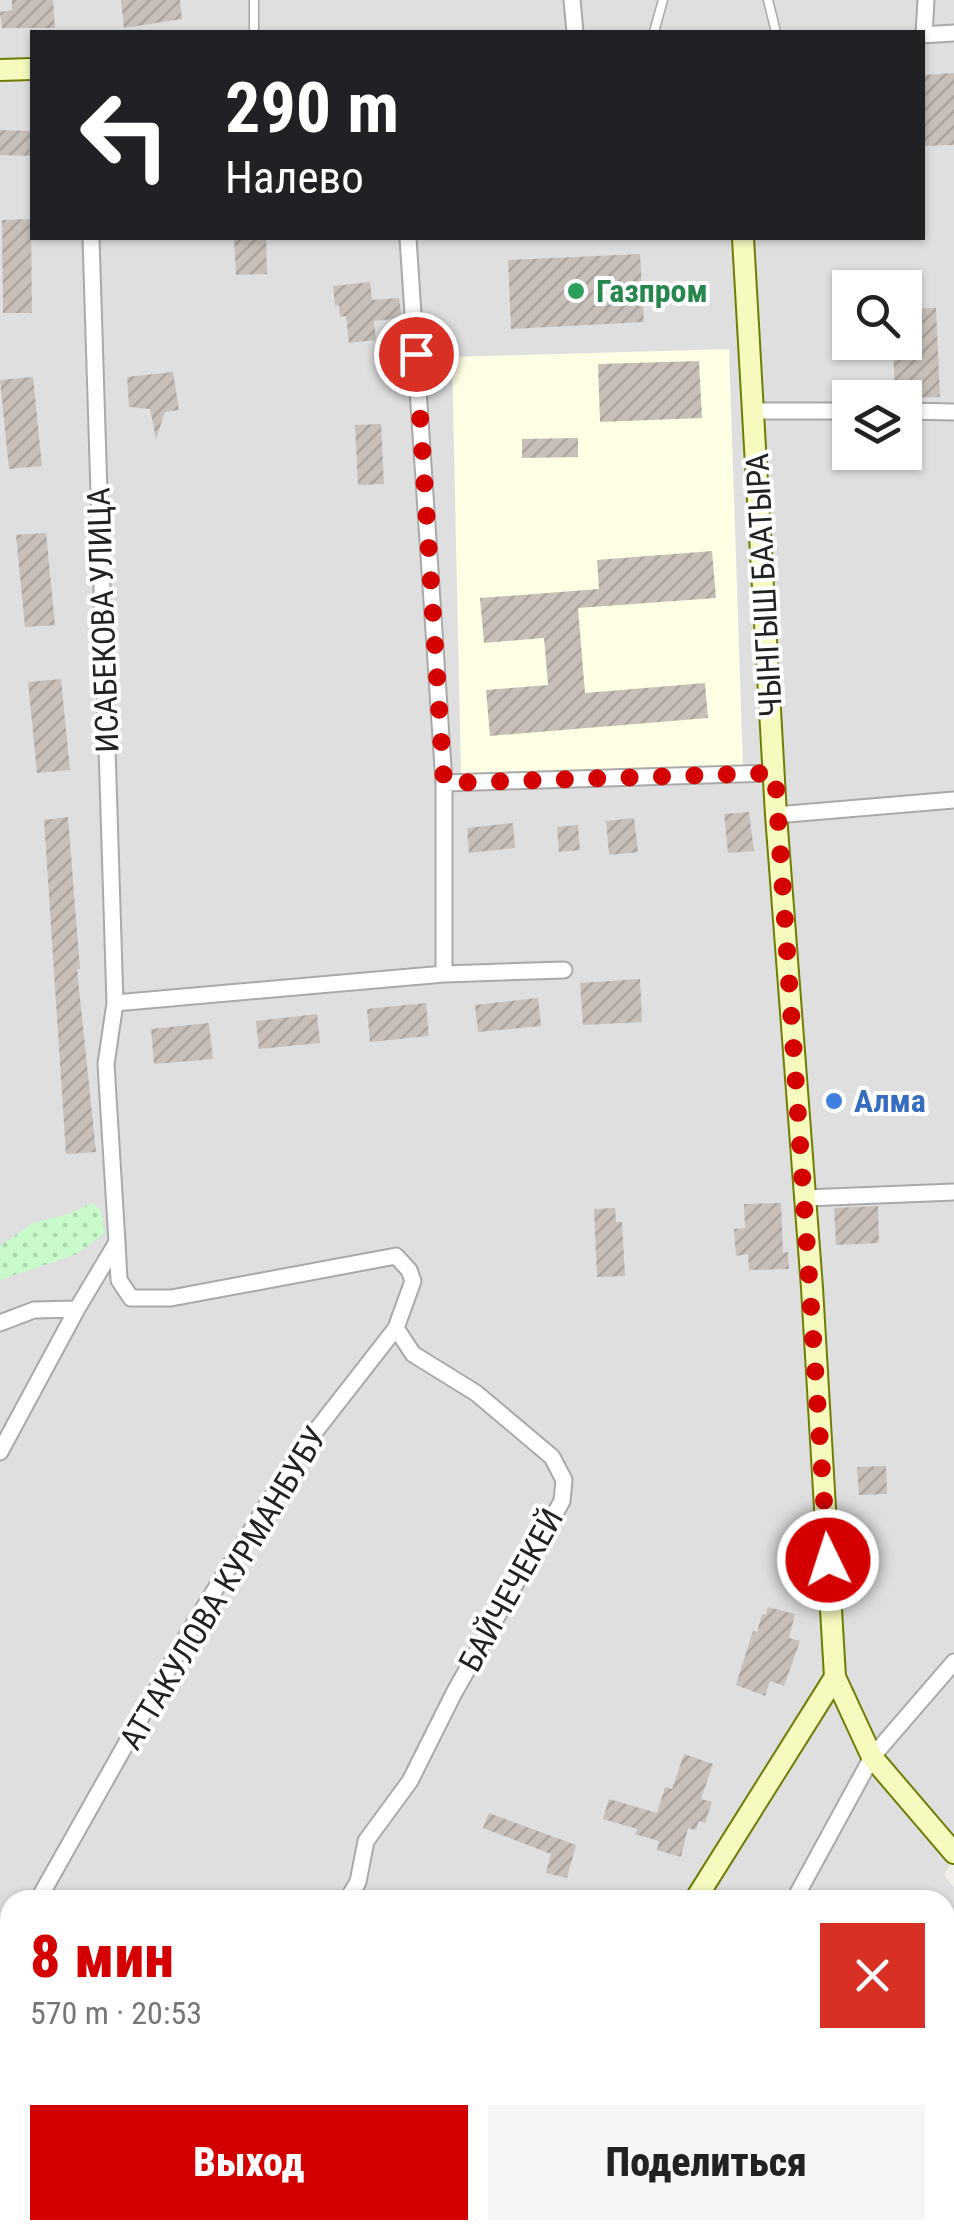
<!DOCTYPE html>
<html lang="ru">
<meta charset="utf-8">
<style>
body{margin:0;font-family:"Roboto Condensed",sans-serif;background:#f6f6f6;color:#222;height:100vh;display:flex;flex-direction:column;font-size:38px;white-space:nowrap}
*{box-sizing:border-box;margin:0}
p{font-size:32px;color:#767676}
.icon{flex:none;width:55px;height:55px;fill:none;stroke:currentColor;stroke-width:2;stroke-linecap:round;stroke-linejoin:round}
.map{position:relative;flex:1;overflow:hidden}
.panel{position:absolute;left:0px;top:1890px;width:955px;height:350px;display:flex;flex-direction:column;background:#fff;border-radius:30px 30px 0 0;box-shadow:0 2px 8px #0004}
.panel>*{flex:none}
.top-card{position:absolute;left:30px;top:30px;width:895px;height:210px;border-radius:0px;box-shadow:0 2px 8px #0004;background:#202124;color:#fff;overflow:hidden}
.controls{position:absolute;left:832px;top:270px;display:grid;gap:20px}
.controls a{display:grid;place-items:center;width:90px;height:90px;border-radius:0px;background:#fff;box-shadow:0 2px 8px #0004;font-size:50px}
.pin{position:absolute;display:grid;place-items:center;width:85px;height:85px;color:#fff;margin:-42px;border:5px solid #fff;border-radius:50%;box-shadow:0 2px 10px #0007}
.me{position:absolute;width:110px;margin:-55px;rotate:356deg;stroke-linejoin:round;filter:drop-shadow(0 0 8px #0008)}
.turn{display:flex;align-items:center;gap:35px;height:210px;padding:0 30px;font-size:45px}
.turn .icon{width:130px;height:130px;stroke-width:2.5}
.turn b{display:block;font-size:70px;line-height:85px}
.round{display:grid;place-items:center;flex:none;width:105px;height:105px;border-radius:0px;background:#f6f6f6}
.summary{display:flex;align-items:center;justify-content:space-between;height:170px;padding:0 30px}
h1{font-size:60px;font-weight:800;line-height:75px;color:#d40000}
.action{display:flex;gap:20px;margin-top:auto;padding:20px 30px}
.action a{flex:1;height:115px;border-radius:0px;background:#d40000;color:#fff;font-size:40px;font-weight:800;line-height:115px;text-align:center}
.action a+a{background:#f6f6f6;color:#222}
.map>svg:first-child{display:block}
.residential{fill:#e0dfdf;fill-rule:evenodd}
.education{fill:#ffffe5}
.park{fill:url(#park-dots)}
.building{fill:url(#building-hatch)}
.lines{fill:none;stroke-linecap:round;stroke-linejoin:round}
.lane-casing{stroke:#a9a9a9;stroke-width:11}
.street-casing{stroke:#a9a9a9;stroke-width:19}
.secondary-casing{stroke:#707d05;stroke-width:24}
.lane{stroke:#fff;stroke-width:8}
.street{stroke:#fff;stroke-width:15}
.secondary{stroke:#f7fabf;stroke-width:20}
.route{stroke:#d40000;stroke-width:18;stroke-dasharray:0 32.4}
.leisure-dot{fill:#2e9e5b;stroke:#fff;stroke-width:4}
.shop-dot{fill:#3f7fe0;stroke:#fff;stroke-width:4}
.labels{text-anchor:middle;stroke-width:8;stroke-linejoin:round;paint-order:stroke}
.leisure-label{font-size:32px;font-weight:bold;fill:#27864d;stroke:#fff;text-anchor:start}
.street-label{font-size:32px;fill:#222;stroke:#fff}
.shop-label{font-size:32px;font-weight:bold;fill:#366cbe;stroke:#fff;text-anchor:start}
</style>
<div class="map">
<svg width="954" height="2240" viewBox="0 0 954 2240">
<defs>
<pattern id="park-dots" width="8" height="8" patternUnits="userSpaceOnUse" patternTransform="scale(2.5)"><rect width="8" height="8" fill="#c8facc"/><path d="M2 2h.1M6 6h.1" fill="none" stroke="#acd6af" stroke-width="1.8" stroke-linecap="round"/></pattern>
<pattern id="building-hatch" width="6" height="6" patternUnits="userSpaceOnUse" patternTransform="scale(2.5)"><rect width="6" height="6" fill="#c7bfb8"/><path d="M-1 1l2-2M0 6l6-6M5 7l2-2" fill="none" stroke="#aba49e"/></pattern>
</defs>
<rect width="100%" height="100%" fill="#f2efe9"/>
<path class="residential" d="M0,0H954V1856L944,1875L954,1887V2240H0ZM32,32H922V238H32ZM850,288H905V342H850ZM850,398H905V452H850ZM10,1900H945V2230H10Z"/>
<path class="education" d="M729,349L743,767L461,773L452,357Z"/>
<path class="park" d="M92,1203L100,1209L105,1233L77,1254L0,1280V1246L33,1223L69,1214Z"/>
<path class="building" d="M12,0H53L55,28H2L0,12L12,10Z
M121,0H180L182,19L124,28Z
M954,73V145L922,146V75Z
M0,130L32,131L31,156L0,155Z
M31,219L32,313H3L2,220Z
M234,238H266L267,274L236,275Z
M640,254L644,322L511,329L508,260Z
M370,282L372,300L399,298L402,318L374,321L376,340L349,343L346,316L340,317L339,305L335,306L333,286Z
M936,308L940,397L895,398L893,342H905V309Z
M699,361L702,418L600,422L598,364Z
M173,372L179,410L165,412L156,439L150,409L129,407L127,377Z
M33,377L42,466L9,469L0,380Z
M381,424L384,484L358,485L355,425Z
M578,438V457L522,458V439Z
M46,533L55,625L25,627L16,535Z
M712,551L716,598L578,608L585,693L705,683L708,718L490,736L486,690L548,685L544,638L484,643L480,598L599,589L597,560Z
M61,679L70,770L37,773L28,682Z
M749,812L754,851L728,853L724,814Z
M68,817L80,969H77L96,1152L66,1154L44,820Z
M634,818L638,852L609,855L606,821Z
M513,823L515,848L469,853L467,828Z
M578,825L580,850L559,852L557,827Z
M640,979L642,1022L583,1025L580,983Z
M538,998L541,1026L478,1032L475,1005Z
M426,1003L429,1036L370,1042L367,1009Z
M317,1014L320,1043L259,1049L256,1021Z
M209,1023L213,1059L154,1064L151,1029Z
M781,1203L783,1253L788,1252L789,1269L749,1270L748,1254L736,1256L734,1229L745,1228L744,1204Z
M878,1206L879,1243L836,1245L834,1208Z
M615,1208L616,1222H622L625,1276L597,1277L594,1209Z
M886,1466L887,1494L859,1495L857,1467Z
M768,1607L795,1614L789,1638L800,1641L784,1686L770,1681L765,1696L736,1685L753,1631L757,1632L762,1614L766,1615Z
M684,1754L713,1764L701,1799L712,1802L705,1823L699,1821L696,1830L688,1828L681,1857L657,1850L659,1841L635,1834L637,1829L603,1819L609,1799L657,1813L665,1787L672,1789Z
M489,1813L576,1845L567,1878L546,1873L551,1854L483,1828Z"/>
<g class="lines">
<g class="lane-casing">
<path id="lane" d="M768,0L776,32
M254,32V0
M654,32L663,0"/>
</g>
<g class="street-casing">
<path id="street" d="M572,0L575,32
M922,35L954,33
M924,35L926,0
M408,238L444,783V974
M753,411H850
M905,411L954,412
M444,783L775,773
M776,815L954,800
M115,1003L444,974L564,970
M805,1198L954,1192
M0,1323L34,1310L77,1309L117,1242L106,1064L115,1003L91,238
M0,1452L77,1309
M38,1900L188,1634L300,1451L396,1328L413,1281L409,1270L396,1256L171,1298H131L119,1280L117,1242
M347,1900L358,1882L366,1841L410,1781L454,1693L562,1501L564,1480L552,1457L476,1393L413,1354L396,1328
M794,1900L872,1757L954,1662
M0,1967L10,1949
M149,2240L155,2230
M607,2240L613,2230"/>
</g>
<g class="secondary-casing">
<path id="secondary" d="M0,70L32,69
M743,238L776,815L812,1288L835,1677L872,1757L954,1853
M695,1900L835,1677
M481,2240L487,2230"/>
</g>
<use href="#lane" class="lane"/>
<use href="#street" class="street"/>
<use href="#secondary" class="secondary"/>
</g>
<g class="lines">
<path class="route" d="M416,354L444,783L775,773L828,1560"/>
</g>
<circle class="leisure-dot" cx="576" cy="291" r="10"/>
<circle class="shop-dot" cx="834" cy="1101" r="10"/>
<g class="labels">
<g class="leisure-label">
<text x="596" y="302">Газпром</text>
</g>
<g class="street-label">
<text transform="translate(764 585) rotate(-93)" y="11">ЧЫНГЫШ БААТЫРА</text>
<text transform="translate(103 620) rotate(-92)" y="11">ИСАБЕКОВА УЛИЦА</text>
<text transform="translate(223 1588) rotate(-59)" y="11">АТТАКУЛОВА КУРМАНБУБУ</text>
<text transform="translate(511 1590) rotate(-61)" y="11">БАЙЧЕЧЕКЕЙ</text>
</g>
<g class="shop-label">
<text x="854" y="1112">Алма</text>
</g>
</g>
</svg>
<div class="controls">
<a><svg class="icon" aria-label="search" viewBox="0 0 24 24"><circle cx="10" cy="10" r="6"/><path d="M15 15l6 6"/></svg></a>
<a><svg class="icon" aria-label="layers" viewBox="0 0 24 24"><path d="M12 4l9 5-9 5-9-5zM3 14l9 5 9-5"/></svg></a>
</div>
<div class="pin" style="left:416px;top:354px;background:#d93025"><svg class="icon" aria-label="arrive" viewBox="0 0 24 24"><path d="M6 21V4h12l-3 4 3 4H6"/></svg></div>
<svg class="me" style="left:828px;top:1560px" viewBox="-20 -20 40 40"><circle r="17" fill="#d40000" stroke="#fff" stroke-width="3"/><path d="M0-11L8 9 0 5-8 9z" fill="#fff"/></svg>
<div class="top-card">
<div class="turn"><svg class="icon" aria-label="left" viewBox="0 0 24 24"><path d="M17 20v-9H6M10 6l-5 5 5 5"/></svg><div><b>290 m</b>Налево</div></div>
</div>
<section class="panel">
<div class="summary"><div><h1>8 мин</h1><p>570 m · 20:53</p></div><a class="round" style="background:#d93025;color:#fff"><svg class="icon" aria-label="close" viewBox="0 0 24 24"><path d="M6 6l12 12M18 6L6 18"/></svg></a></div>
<div class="action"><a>Выход</a><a>Поделиться</a></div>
</section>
</div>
